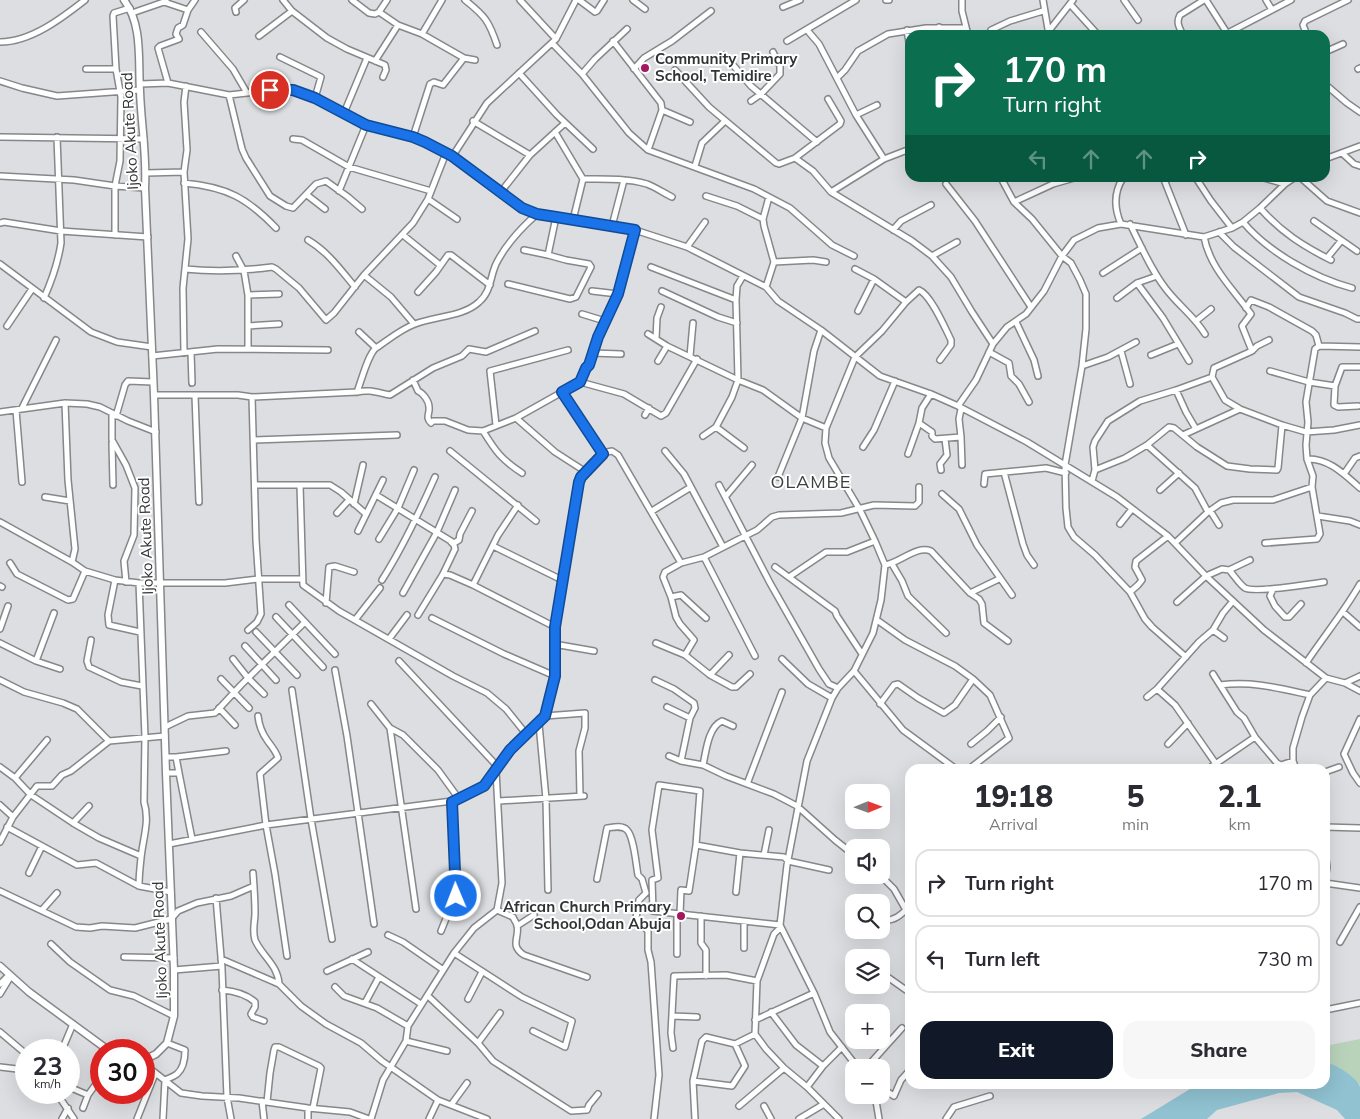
<!DOCTYPE html>
<meta charset="utf-8">
<style>
body{margin:0;font-family:Mulish,sans-serif;background:#f7f7f7;color:#2b2b33;height:100vh;display:flex;flex-direction:column;font-size:19px;white-space:nowrap}
*{box-sizing:border-box;margin:0}
p{font-size:16px;color:#7c7c81}
.icon{flex:none;width:28px;height:28px;fill:none;stroke:currentColor;stroke-width:2;stroke-linecap:round;stroke-linejoin:round}
.map{position:relative;flex:1;overflow:hidden}
.side{position:absolute;left:905px;top:764px;width:425px;height:325px;display:flex;flex-direction:column;background:#fff;border-radius:15px;box-shadow:0 5px 20px #0002}
.side>*{flex:none}
.guide{position:absolute;left:905px;top:30px;width:425px;height:152px;border-radius:15px;box-shadow:0 5px 20px #0002;background:#0b6e4f;color:#fff;overflow:hidden}
.needle{width:32px;rotate:89deg}
.controls{position:absolute;left:845px;top:784px;display:grid;gap:10px}
.controls a{display:grid;place-items:center;width:45px;height:45px;border-radius:10px;background:#fff;box-shadow:0 5px 20px #0002;font-size:25px}
.speed{position:absolute;left:15px;top:1039px;display:flex;gap:10px;font-size:25px;font-weight:700;text-align:center}
.speed>*{display:grid;place-content:center;width:65px;height:65px;border-radius:50%;background:#fff;box-shadow:0 5px 20px #0002;line-height:1}
.speed small{font-size:12px;font-weight:400}
.speed .limit{border:8px solid #d22;background:#fff;color:#111}
.pin{position:absolute;display:grid;place-items:center;width:42px;height:42px;color:#fff;margin:-21px;border:2px solid #fff;border-radius:50%;box-shadow:0 1px 5px #0007}
.me{position:absolute;width:55px;margin:-28px;rotate:359deg;stroke-linejoin:round;filter:drop-shadow(0 0 4px #0008)}
.turn{display:flex;align-items:center;gap:18px;height:105px;padding:0 15px;font-size:22px}
.turn .icon{width:65px;height:65px;stroke-width:2.5}
.turn b{display:block;font-size:35px;line-height:42px}
.lanes{display:flex;align-items:center;height:48px;padding:0 15px;background:#0003;justify-content:center;gap:25px;direction:ltr}
.lanes .off{opacity:.35}
.eta{display:flex;justify-content:space-evenly;align-items:center;height:85px;text-align:center}
.eta b{font-size:30px;font-weight:800;line-height:35px}
.cta{display:flex;gap:10px;margin-top:auto;padding:10px 15px}
.cta a{flex:1;height:58px;border-radius:15px;background:#111827;color:#fff;font-size:20px;font-weight:800;line-height:58px;text-align:center}
.cta a+a{background:#f7f7f7;color:#2b2b33}
ul{padding:0;list-style:none}
li{display:flex;align-items:center;gap:15px;height:68px;margin:0 10px 8px;padding:0 5px;border:2px solid #e1e1e2;border-radius:15px}
li div{flex:1}
li b{display:block;font-size:19px}
li em{font-style:normal}
.map>svg:first-child{display:block}
.grass{fill:#b9d3bb}
.water{fill:#90c2d1}
.lines{fill:none;stroke-linecap:round;stroke-linejoin:round}
.minor-casing{stroke:#86878a;stroke-width:8}
.major-casing{stroke:#86878a;stroke-width:9}
.minor{stroke:#fff;stroke-width:5}
.major{stroke:#fff;stroke-width:6}
.route-casing{stroke:#114b97;stroke-width:12}
.route{stroke:#1a73e8;stroke-width:9}
.poi-dot{fill:#a3175e;stroke:#fff;stroke-width:2}
.labels{text-anchor:middle;stroke-width:4;stroke-linejoin:round;paint-order:stroke}
.poi-label{font-size:15px;font-weight:bold;fill:#323334;stroke:#fff;text-anchor:start}
.street-label{font-size:15px;fill:#323334;stroke:#fff}
.quarter-label{font-size:18px;letter-spacing:1px;fill:#3e3f41;stroke:#fff}
</style>
<div class="map">
<svg width="1360" height="1119" viewBox="0 0 1360 1119">
<rect width="100%" height="100%" fill="#dcdee1"/>
<path class="grass" d="M1360,1039V1085C1351,1074 1338,1066 1325,1061V1046Z"/>
<path class="water" d="M1325,1061C1334,1064 1358,1077 1360,1087C1360,1096 1360,1109 1360,1119H1345L1337,1110L1297,1092L1279,1093L1217,1110L1207,1119H1141L1190,1089L1208,1084H1325Z"/>
<g class="lines">
<g class="minor-casing">
<path id="minor" d="M283,0L292,11L327,38L347,49L385,65L386,70L383,77
M352,0L369,13L375,14L379,12L387,0
M465,0C485,16 489,21 497,45
M520,0L556,39
M579,0L595,12L597,11L604,0
M633,0L645,9
M886,0H889
M962,0V11L968,35
M1043,0L1049,35
M1124,0L1138,20
M1206,0L1227,33
M1266,0L1272,10
M164,2L188,10L195,0
M1070,4L1098,35
M783,7L800,0
M236,12L235,8L244,0
M379,12L398,25L422,34L464,58L475,60
M132,13L164,2L166,0
M939,27L940,35
M807,30L819,44L856,115L884,159
M907,30L910,49
M991,30L1010,21L1043,11
M201,32L233,69L247,93
M1048,32L1073,0
M1182,33C1179,27 1176,22 1180,15L1204,0
M422,34L442,0
M1224,35L1291,0
M1307,35L1303,25L1305,21L1348,0
M259,36L292,11
M613,41L661,103L662,110L690,122
M787,41L856,0
M0,42C31,42 62,18 85,0
M552,43L582,74L629,133L648,150L754,189L790,208L832,245L854,256
M1325,52L1343,44
M280,57L321,77L315,98
M375,61L398,25
M710,62L723,55L727,58L751,86L817,142
M86,69H116
M634,69L644,58L672,41L711,11
M1358,69L1360,68
M675,70L709,107L776,163L779,164L795,158L840,124L841,121L828,99
M519,73L557,115L593,149
M582,74L595,59L627,29
M837,78L845,70L858,51L888,34L926,28H966
M0,81L22,88L57,96L140,90
M1325,82L1326,85L1347,103L1360,112
M168,83L158,48L160,46L179,39L176,34L178,28L183,25L188,10
M140,84L168,83L229,95L284,89L293,90L315,98L366,125L413,137L446,153L522,208L537,214L556,217L635,230L687,247L766,287L778,301L821,330L880,376L931,394L958,406L1027,442L1117,497L1168,536L1206,576L1264,630L1326,678L1345,683L1360,676
M229,95L242,149L246,158L270,196L286,206L293,208L316,184L326,181L348,197L362,209
M751,101L761,94L780,74V66L773,52
M344,113L367,58
M856,115L877,105
M473,121L530,155
M555,132L583,179L573,220
M0,137L144,139
M413,137L430,84L434,82L443,85L464,58
M293,139L302,140L349,167L431,191
M648,150L662,110
M1342,153L1354,164L1360,166
M452,157L487,103L556,39L576,0
M795,158L813,171L831,192L912,241L932,256L951,277L972,312L993,344
M1325,159L1360,146
M695,166L702,143L725,121
M146,173L184,172
M0,176L74,180L115,186L145,188
M1001,178L1014,202L1032,219L1062,256L1071,263L1080,280L1086,294V329L1082,366L1065,465L1066,508L1068,527L1074,537L1095,555L1130,592L1145,619L1152,627L1186,657
M1196,178L1211,201L1232,228
M1264,178L1285,184
M1301,178L1327,201L1360,213
M583,179C603,179 627,178 647,184C655,187 664,193 672,197
M1165,182L1186,235
M184,183C227,187 247,198 276,228
M946,184L975,221L1031,307
M339,191L366,125
M831,192L884,159L910,149
M500,193L530,155L565,123
M307,195L325,209
M706,196L737,206L763,219
M428,199L457,219
M1014,202L1053,184L1074,178
M1260,208C1281,232 1303,246 1331,260
M1314,221L1357,251
M1243,222C1268,252 1314,278 1352,288
M0,223L4,222L61,231L148,237
M1121,224C1114,208 1114,192 1123,178
M1130,224C1141,246 1151,270 1166,289C1178,305 1194,316 1205,334
M612,226L624,180
M893,230L901,221L931,205
M1219,232L1234,247L1299,297L1345,313L1357,319H1360
M115,235V186L120,161L121,97L116,69L113,16L114,13L130,8
M403,235L440,265
M1204,237C1210,268 1233,289 1251,314L1242,326L1252,351
M308,240C328,252 340,269 355,287
M687,247L705,222
M524,250L548,255
M236,256L244,271L248,295V349
M932,256L957,242
M1327,258L1341,241
M774,262L813,260L826,262
M0,264L91,332L117,342L152,347
M651,267L736,300
M185,269C215,272 243,271 272,267L276,269L299,288L326,320L334,313L364,275L413,223L428,199L446,153
M855,269L874,279L906,302
M1103,273L1142,248
M364,275L391,297L414,324
M1137,283L1163,318L1189,361
M508,284L570,299L576,297L591,267L589,264L566,260L548,255L556,217
M766,287L774,262L764,226L763,219L769,197
M592,291L618,294
M662,291L718,317L737,323
M418,292L436,272L448,255H451L490,285
M248,295L279,294
M44,298C52,280 58,263 61,243L57,137
M1117,298L1137,283L1157,276
M1246,308L1251,300L1269,307L1312,331L1316,335L1319,346L1315,349L1306,402L1308,422L1306,445L1307,459L1313,476L1312,487L1320,534L1317,539L1265,543
M858,311L874,279
M582,314L605,321
M1196,321L1211,309
M1016,322L1034,360L1038,376
M7,326L32,289
M248,326L279,324
M359,332L376,348
M648,334L667,346L738,380L763,390L802,418L826,428
M656,339L657,318L661,307
M1269,340L1257,346L1252,351L1214,368L1212,377L1225,400L1240,409L1282,425L1306,432L1334,430L1360,425
M1319,346L1360,347
M1121,351L1130,384
M191,352L192,383
M989,352L1009,363L1011,376L1019,384L1029,402
M184,353L183,288L188,239L184,172L187,150L184,102L186,86
M592,353L621,354
M1151,355L1178,344
M152,356L218,349L328,350
M690,356L693,323
M658,361L667,346
M1082,366L1108,357L1136,342
M1270,371L1309,382L1335,386
M413,380L418,391C423,393 429,401 429,407C430,414 425,417 431,423L433,421H445L468,430L483,431L516,418L580,382L624,394L661,416L666,413L697,359
M580,382L586,368L589,365L598,337L618,294L635,230
M1176,390L1186,412L1196,429
M357,392C361,382 368,354 376,348C388,340 401,329 415,324C435,316 463,317 479,302C491,292 490,277 496,264C506,244 521,228 537,214
M562,392L603,454
M154,395H238L252,397L357,392C370,389 378,393 390,395L433,368L462,356L469,349L486,352L535,331
M195,396L199,502
M65,403L68,480L75,549L72,562
M958,406L976,380L993,344L1007,327L1026,314L1044,291L1062,256L1074,240L1098,228L1121,224L1204,237L1232,228L1243,222L1260,208L1285,184L1294,178
M1358,406L1338,407L1334,405L1335,386L1342,367H1360
M22,408L56,340
M961,409L959,419L961,437
M16,410L22,482
M0,412L65,403L87,404L100,407L128,421L156,432
M112,414V440L126,465L135,488L134,535L124,561L126,582
M645,415L649,408
M116,416L125,385L128,381L153,382
M516,418L555,452L586,472
M919,423L932,432V436L935,439L961,437L962,465
M496,425L490,371L568,350
M716,427L744,448
M483,431C496,452 501,459 522,473
M1183,435L1240,409
M703,436L716,427L732,397L738,380L736,300L737,286L743,276
M254,440L397,435
M112,443L113,485
M1147,445L1195,488L1208,512H1211L1219,525
M863,447L874,430L895,381
M450,451L536,521
M665,451L684,474L723,547
M908,454L919,423L922,408L931,394
M1307,459C1329,458 1345,475 1360,488
M941,470L940,464L947,455L945,439
M1095,470L1125,458L1147,445L1169,427L1174,428L1197,447L1227,466L1250,469L1277,470L1278,468L1282,425
M1004,472L1023,544L1027,555L1034,565
M1344,474L1355,458L1360,456
M778,477L802,418L814,351L821,330
M1092,481L1095,470L1093,447L1095,441L1108,421L1140,401L1176,390L1212,377
M984,484L985,474L1046,468L1066,473
M255,485H330L341,492L366,514
M300,485L303,585L339,611L453,676L487,693L506,709L527,735
M719,485L770,583L819,669L829,684L838,688
M1160,490L1179,473
M942,494L959,509L977,545L1012,595
M376,495L454,543L459,540L460,534L472,511
M726,496L752,465
M45,497L70,501
M354,504L363,465
M652,511L691,487
M337,513L349,500
M1318,516L1350,521L1360,525
M0,522L72,562L85,571L115,580L139,583H225L258,579H302
M1120,524L1132,509
M358,531L383,480
M379,539L398,508L414,470
M1175,543L1208,512L1221,503L1233,500H1273L1312,487
M493,546L562,580
M704,557L755,656
M10,563L17,574L68,600L73,599L85,571
M892,564L902,581L908,596L946,633
M885,565C900,563 916,545 931,551L970,593L979,599L982,604L984,623L1008,641
M775,567L835,611L837,616L862,654
M1229,570C1234,575 1239,584 1245,588C1254,593 1311,584 1324,582
M443,574L450,575L473,585L555,627
M789,577L826,552H847L875,541
M115,580L108,615L109,625L140,632
M382,580C403,547 419,513 435,477
M139,583L145,737L144,802C150,821 143,838 141,858C140,867 139,877 139,886
M473,585L498,535L518,505
M0,586L2,587
M1273,589L1270,596L1275,606L1285,617H1289L1301,604
M1130,592L1138,585L1142,580L1135,567L1136,561L1168,536
M403,593L437,532L455,490
M970,593L999,579
M671,597L681,595L706,618
M1177,602L1206,576L1222,569L1229,570L1250,560
M326,603L329,567L335,566L354,572
M289,605L335,654
M1343,612L1360,627
M418,615L443,574L455,549L454,545L451,542
M276,617L323,667
M432,618L504,654L555,676
M355,620L380,588
M877,620L905,640L955,666L973,679L990,695L1009,738L969,769
M0,629L8,606
M248,630L257,622L261,614L256,540L252,397
M1213,630L1224,638
M256,632L297,675
M389,639L407,615
M91,640L87,661L89,667L121,682L142,686
M0,643L36,661L60,669
M656,643L685,655L710,675L732,687H736L750,674
M554,644L594,651
M245,646L276,680
M685,655L694,640L680,624L676,617L671,597L663,577L665,572L681,563L704,557L745,536L757,530L772,517L779,515L841,513L874,505L915,506L919,502V487
M233,659L248,678L264,694
M782,659L808,684L832,698
M36,661L54,613
M399,661L498,767
M1306,663C1324,636 1344,612 1360,584
M335,670L347,736L374,924
M854,671L903,730L956,769
M1213,674L1237,712L1244,718L1255,737L1277,763L1281,765L1293,761
M710,675L729,655
M221,679L249,708
M0,680L24,692L63,703L77,709L109,741
M655,680L674,689L694,703L695,708L690,718L681,761
M1345,683L1360,691
M1220,685C1253,681 1278,688 1310,695
M1157,689L1175,705L1216,764
M292,690L311,819L332,939
M1147,697L1157,689L1199,642L1213,630L1223,613L1233,601
M371,704L390,728L403,735L438,770L459,799
M880,704L894,685L898,684L918,698L944,713L955,705L973,679
M667,707L690,718
M219,708L235,725
M258,716C259,725 262,733 267,740C271,746 276,751 278,758L260,774L266,825L275,874L287,956
M545,716L585,713V728L579,751L580,796
M1360,719L1344,754L1353,773L1360,783
M539,724L546,799L548,890
M165,727L188,716L215,713L241,685L305,622
M390,728L416,909
M971,744L987,731L1001,717
M1168,744L1188,723
M669,756L681,761L703,765L726,776L774,794L797,806L835,840L854,855
M166,757H176L179,773
M176,757L226,751
M703,765C706,752 708,727 722,721L733,726
M0,767L15,778L31,795L73,823L99,838L141,856
M1208,769L1255,737
M1296,769L1293,761V748L1302,717L1310,695L1326,678
M1325,772L1339,767
M166,773H179L192,839
M15,778L47,740
M747,784L782,692
M499,801L584,796
M0,805L13,817
M73,823L89,806
M7,827L77,865L96,863L139,886L171,892
M1325,827L1360,828
M0,842L13,817L37,786H52L62,775L71,771L109,741L165,736
M169,844L266,825L452,801L484,786L511,750L545,716L555,676V627L579,482C584,471 599,452 612,451L618,455L681,563
M696,845L740,853L784,857L788,861L829,870
M1325,852L1327,867L1325,879
M764,855L769,830
M29,873L42,846
M253,873C254,886 255,900 255,913C255,922 252,930 255,940C262,956 278,965 279,984
M880,875L894,889L906,910
M597,879L607,828C614,827 622,825 627,830C634,837 636,865 638,875L642,879L646,893L639,900L636,918L648,931V950L651,962L659,1075L654,1119
M1325,883L1360,888
M0,891L76,927L90,928L102,926L135,928L171,919L178,911L197,903L231,896L254,886
M736,892L740,853
M216,898L222,969L227,1097L231,1119
M42,910L57,893
M497,910L513,917C514,920 516,922 517,925C520,938 509,945 524,955L587,977
M680,914L681,890L689,891L696,845L700,791L659,785L652,830L658,878L652,880L653,911L780,925
M701,916V943L706,950V976
M881,920C894,922 901,915 910,906
M744,922V948
M517,926L534,915
M781,927L774,934L757,981L755,1034L766,1049L784,1068L807,1087L839,1119
M441,931L457,891L452,801
M388,935L403,942L442,969
M1340,942L1360,907
M51,944L70,962L110,990L134,996L174,1016
M454,953L522,997L572,1021L565,1047L533,1031
M677,954V914
M124,957L174,958
M221,959L279,984L301,1006L326,1024L361,1043L382,1061L438,1100L487,1119
M352,959L421,1004
M174,970L222,966
M327,971L368,952
M889,978L906,990L910,985
M0,984L8,976
M335,987L344,996L377,1008L408,1026
M222,990C234,991 246,994 255,1002V1007L251,1014L253,1017L264,1021
M0,994L11,976
M428,996L478,1043L493,1061L571,1111L587,1110L589,1105L598,1094
M468,999L482,972
M365,1003L379,977
M1325,1010L1360,1003
M771,1012L796,1045L823,1066
M672,1016L697,1017
M755,1020L814,993
M0,1032L26,1054
M406,1041L447,1051
M478,1043L500,1013
M673,1048L671,1033L674,976L726,975L757,981
M62,1050L73,1024
M144,1064L181,1093L202,1096L239,1098L308,1108L350,1112L369,1119
M0,1067L26,1070
M858,1068L830,1032L814,993L780,925L787,865L807,761L832,698L838,688L854,671L873,633L881,600L885,565L875,541L860,510L829,458L825,443L826,428L855,357L882,331L906,302L919,290C931,295 945,328 951,340V345L940,360
M866,1068L902,1028
M165,1080C169,1078 173,1077 177,1074C184,1068 185,1058 185,1050L167,1043
M693,1081L732,1086L745,1066L735,1044
M69,1087L88,1095
M807,1087L823,1066L842,1047
M881,1088L894,1096L901,1080L910,1070
M56,1092L74,1119
M875,1095L879,1119
M262,1101L264,1119
M267,1102L270,1073L274,1050L275,1047H279L319,1066L321,1068L313,1108
M451,1105L467,1083
M739,1106L784,1068
M764,1106L771,1119
M83,1108L88,1095L101,1077
M308,1108V1119
M62,1119L68,1108
M137,1119L155,1074
M163,1119L165,1080
M371,1119L383,1080L406,1041L408,1026L454,953L474,928L497,910L502,883L496,771
M429,1119L438,1100
M695,1119L693,1081L702,1041L706,1037L735,1044L755,1034
M799,1119L824,1104
M946,1119L954,1107L990,1096"/>
</g>
<g class="major-casing">
<path id="major" d="M124,0C143,25 138,61 140,91C141,123 147,155 145,188L154,395L166,773L174,970V1016L167,1043L156,1054L144,1060
M0,966L29,992L108,1050"/>
</g>
<use href="#minor" class="minor"/>
<use href="#major" class="major"/>
</g>
<g class="lines">
<g class="route-casing">
<path id="route" d="M270,90H293L315,98L366,125L413,137L425,142L452,156L522,208L537,214L556,217L635,230L618,294L598,337L589,365L586,368L580,382L562,392L603,454L581,477L579,482L555,627V676L545,716L510,750L484,786L452,802L456,896"/>
</g>
<use href="#route" class="route"/>
</g>
<g class="poi-dot">
<circle cx="645" cy="68" r="5"/>
<circle cx="681" cy="916" r="5"/>
</g>
<g class="labels">
<g class="poi-label">
<text x="655" y="64">Community Primary<tspan x="655" dy="17">School, Temidire</tspan></text>
<text x="671" y="912" text-anchor="end">African Church Primary<tspan x="671" dy="17">School,Odan Abuja</tspan></text>
</g>
<g class="street-label">
<text transform="translate(130 131) rotate(-93)" y="5">Ijoko Akute Road</text>
<text transform="translate(146 536) rotate(-92)" y="5">Ijoko Akute Road</text>
<text transform="translate(160 940) rotate(-92)" y="5">Ijoko Akute Road</text>
</g>
<g class="quarter-label">
<text x="811" y="488">OLAMBE</text>
</g>
</g>
</svg>
<div class="controls">
<a><svg class="needle" viewBox="-14 -14 28 28"><path d="M0-13l5 13h-10z" fill="#e53935"/><path d="M0 13l5-13h-10z" fill="#7c7c81"/></svg></a>
<a><svg class="icon" aria-label="sound" viewBox="0 0 24 24"><path d="M4 9h4l5-4v14l-5-4H4zM17 9q2 3 0 6"/></svg></a>
<a><svg class="icon" aria-label="search" viewBox="0 0 24 24"><circle cx="10" cy="10" r="6"/><path d="M15 15l6 6"/></svg></a>
<a><svg class="icon" aria-label="layers" viewBox="0 0 24 24"><path d="M12 4l9 5-9 5-9-5zM3 14l9 5 9-5"/></svg></a>
<a>+</a>
<a>−</a>
</div>
<div class="speed"><div>23<small>km/h</small></div><div class="limit">30</div></div>
<div class="pin" style="left:270px;top:90px;background:#d93025"><svg class="icon" aria-label="arrive" viewBox="0 0 24 24"><path d="M6 21V4h12l-3 4 3 4H6"/></svg></div>
<svg class="me" style="left:456px;top:896px" viewBox="-20 -20 40 40"><circle r="17" fill="#1a73e8" stroke="#fff" stroke-width="3"/><path d="M0-11L8 9 0 5-8 9z" fill="#fff"/></svg>
<div class="guide">
<div class="turn"><svg class="icon" aria-label="right" viewBox="0 0 24 24"><path d="M7 20v-9h11M14 6l5 5-5 5"/></svg><div><b>170 m</b>Turn right</div></div>
<div class="lanes"><svg class="icon off" aria-label="left" viewBox="0 0 24 24"><path d="M17 20v-9H6M10 6l-5 5 5 5"/></svg><svg class="icon off" aria-label="ahead" viewBox="0 0 24 24"><path d="M12 20V5M6 11l6-6 6 6"/></svg><svg class="icon off" aria-label="ahead" viewBox="0 0 24 24"><path d="M12 20V5M6 11l6-6 6 6"/></svg><svg class="icon" aria-label="right" viewBox="0 0 24 24"><path d="M7 20v-9h11M14 6l5 5-5 5"/></svg></div>
</div>
<section class="side">
<div class="eta">
<div><b>19:18</b><p>Arrival</p></div>
<div><b>5</b><p>min</p></div>
<div><b>2.1</b><p>km</p></div>
</div>
<ul>
<li><svg class="icon" aria-label="right" viewBox="0 0 24 24"><path d="M7 20v-9h11M14 6l5 5-5 5"/></svg><div><b>Turn right</b></div><em>170 m</em></li>
<li><svg class="icon" aria-label="left" viewBox="0 0 24 24"><path d="M17 20v-9H6M10 6l-5 5 5 5"/></svg><div><b>Turn left</b></div><em>730 m</em></li>
</ul>
<div class="cta"><a>Exit</a><a>Share</a></div>
</section>
</div>
